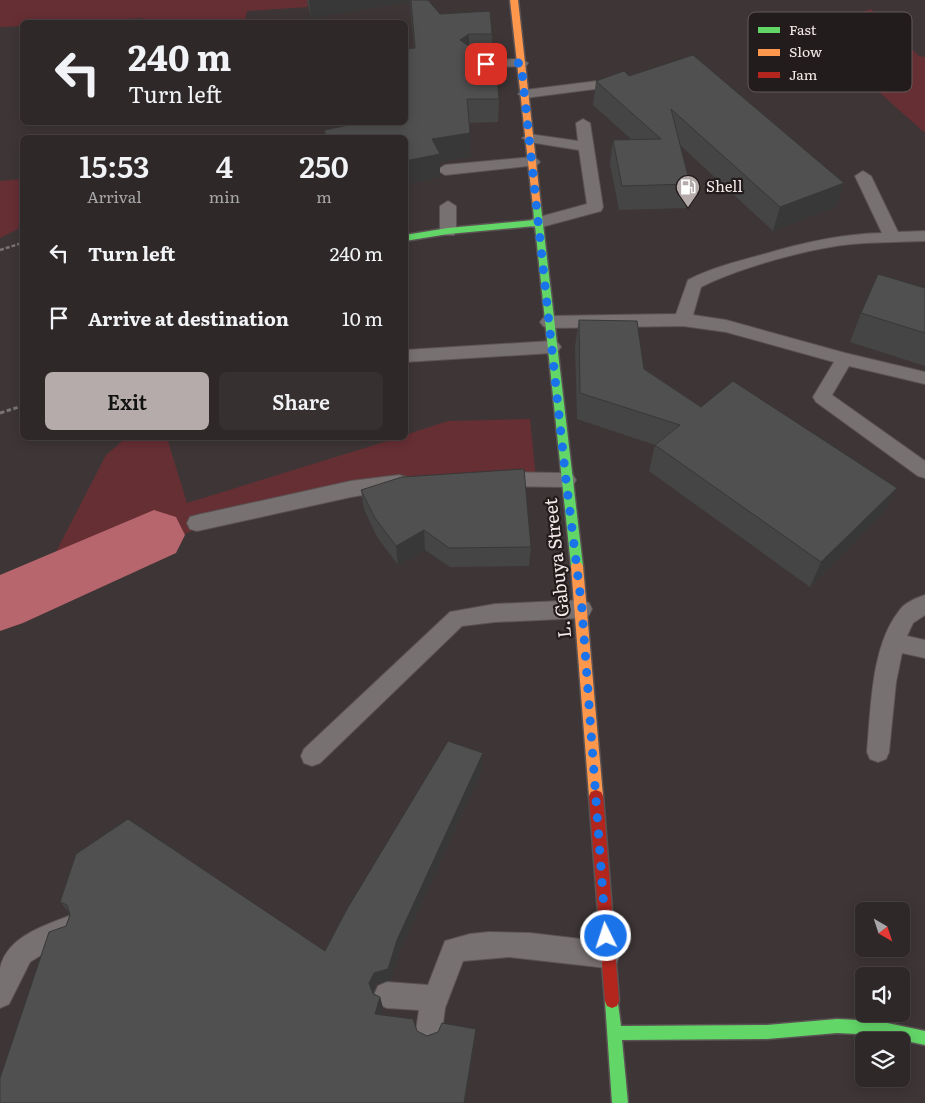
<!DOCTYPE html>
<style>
body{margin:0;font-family:Literata,serif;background:#363030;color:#f1f3f6;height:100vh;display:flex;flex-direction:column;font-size:19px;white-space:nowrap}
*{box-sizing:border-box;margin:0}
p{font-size:16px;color:#a7a6a8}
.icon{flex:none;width:28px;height:28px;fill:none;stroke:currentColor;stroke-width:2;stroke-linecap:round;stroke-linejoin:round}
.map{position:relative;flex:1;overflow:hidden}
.details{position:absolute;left:20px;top:135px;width:388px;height:305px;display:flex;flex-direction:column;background:#2e2828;border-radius:8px;box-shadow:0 2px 12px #0003,0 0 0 1px #494445}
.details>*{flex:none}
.top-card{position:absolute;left:20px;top:20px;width:388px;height:105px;border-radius:8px;box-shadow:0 2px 12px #0003,0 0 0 1px #494445;background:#2e2828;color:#f1f3f6;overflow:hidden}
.needle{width:32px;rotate:141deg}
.tools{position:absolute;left:855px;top:902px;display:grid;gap:10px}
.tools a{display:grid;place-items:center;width:55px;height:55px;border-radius:8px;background:#2e2828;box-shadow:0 2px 12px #0003,0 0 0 1px #494445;font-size:25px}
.pin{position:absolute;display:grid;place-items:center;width:42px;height:42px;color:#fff;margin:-21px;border-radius:10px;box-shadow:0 2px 8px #0006}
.me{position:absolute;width:55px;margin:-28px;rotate:356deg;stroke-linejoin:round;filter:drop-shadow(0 0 4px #0008)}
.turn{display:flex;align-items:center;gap:18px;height:105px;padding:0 25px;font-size:22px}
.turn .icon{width:65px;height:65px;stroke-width:2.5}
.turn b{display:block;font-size:35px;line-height:42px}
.eta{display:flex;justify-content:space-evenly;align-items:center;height:85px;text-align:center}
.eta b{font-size:30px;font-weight:600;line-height:35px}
.primary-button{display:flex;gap:10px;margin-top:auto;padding:10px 25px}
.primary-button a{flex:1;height:58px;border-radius:8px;background:#b5abab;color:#111;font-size:20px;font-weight:600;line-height:58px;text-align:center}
.primary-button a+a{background:#363030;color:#f1f3f6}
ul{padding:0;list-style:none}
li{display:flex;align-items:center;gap:15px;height:65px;padding:0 25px}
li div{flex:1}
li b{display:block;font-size:19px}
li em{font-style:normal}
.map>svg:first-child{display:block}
.green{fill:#662f34}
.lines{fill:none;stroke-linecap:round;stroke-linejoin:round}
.river{fill:#b6666c;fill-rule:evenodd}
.lane-casing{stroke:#5b5353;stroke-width:2}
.fast-casing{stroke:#5b5353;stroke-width:3}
.slow-casing{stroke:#5b5353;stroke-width:3}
.jam-casing{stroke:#5b5353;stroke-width:3}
.path-far1{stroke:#7a7575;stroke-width:2.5;stroke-dasharray:4 2;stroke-linecap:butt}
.path{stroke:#7a7575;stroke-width:3;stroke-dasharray:4.5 2.5;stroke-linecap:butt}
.lane{fill:#787171;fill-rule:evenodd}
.fast{fill:#63d668;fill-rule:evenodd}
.slow{fill:#ff974d;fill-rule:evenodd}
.jam{fill:#b3261e;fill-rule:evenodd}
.wall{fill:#454545}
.shaded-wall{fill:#383838}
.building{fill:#505050;stroke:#383838}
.route{stroke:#1a73e8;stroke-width:9;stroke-dasharray:0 16.2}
.labels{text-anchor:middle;stroke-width:4.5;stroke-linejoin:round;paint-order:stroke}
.far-poi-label{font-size:15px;fill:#f5eaea;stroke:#231c1c;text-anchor:start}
.street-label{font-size:18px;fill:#f5eaea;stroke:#231c1c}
.key{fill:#231c1c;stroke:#625a5a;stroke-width:1}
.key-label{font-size:14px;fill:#f5eaea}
</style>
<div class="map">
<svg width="925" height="1103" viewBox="0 0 925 1103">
<rect width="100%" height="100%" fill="#3e3636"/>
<path class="green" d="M0,0H307L308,7L247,11L245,22H141L142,18L74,22H22V26L0,27Z
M871,9L919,56L925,57V133L809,30Z
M22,179V207L18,229L0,238V181Z
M530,419L536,478L392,489L296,504L196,529L56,592L43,577L106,455L126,438H167L187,503L397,438H405V435L448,421Z"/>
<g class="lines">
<path class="river" d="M154,510L176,517L185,535L176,553L23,623L0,631V575Z"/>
<g class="lane-casing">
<path id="lane" d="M521,59L528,63L526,66L469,68L462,64L469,60Z
M621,78L628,82L626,85L525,98L518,94L525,90Z
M583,119L590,123L603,207L601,211L538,228L532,227L530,223L532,219L587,204L579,150L529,142L522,138L529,134L578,141L576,123Z
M532,157L537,159L540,162L537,165L445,175L437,170L445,165Z
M863,171L871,176L898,232L925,231V241C901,242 876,242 852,244C810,248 738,268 701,287L693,315L726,320L845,353L925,372V384L849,366L832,395L925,461V478L918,476L816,402L813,397L834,362L726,332L683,326L549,328L543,326L540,322L543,318L549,316L676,314L688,280C711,268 735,262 761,255C801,243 840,234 882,233L855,176Z
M448,201L456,206V231L454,235H442L440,231V206Z
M552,341L558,343L561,347L558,351L552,353L405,362V350Z
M498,472L566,473L573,475L576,480L573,485L566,487L498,486L491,484L488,479L491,474Z
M399,475L406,477L409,482L406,487L399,489L351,497L197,531L190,529L187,523L190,517L197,515L351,481Z
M925,595V615L913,623L907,636L925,640V658L902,653L896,682L889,752L886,759L878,762L870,759L867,752C871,709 871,646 899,611C904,603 916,598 925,595Z
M582,600L589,603L592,609L589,615L582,618L495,622L462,626L320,763L312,766L304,763L301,756L304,749L450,612L495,604Z
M69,916L78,919L81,928L78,937L54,947L30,962L9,1004L0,1008C0,996 0,980 0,968C7,937 43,926 69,916Z
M489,932L530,933L607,942L616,946L620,955L616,964L607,968L509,957L463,961L445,1008L442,1031L438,1040L429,1044L420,1040L416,1031L419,1010L387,1008L378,1004L374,995L378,986L387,982L428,985L445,941L470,934Z"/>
</g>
<g class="fast-casing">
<path id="fast" d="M537,204L541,207L583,566L581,569H573L571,566L535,226L448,234L405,241V235L448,228L534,220L533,207Z
M612,994L617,996L621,1026L767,1025L837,1019L878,1021L925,1031V1045L878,1035L837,1033L767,1039L622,1040L628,1103H612L605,1001L607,996Z"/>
</g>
<g class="slow-casing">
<path id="slow" d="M510,0H518L541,207L537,210L533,207Z
M577,561L581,563L583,566L603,796L601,800L596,802L591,800L589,796L571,566L573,563Z"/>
</g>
<g class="jam-casing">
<path id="jam" d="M596,790L601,792L603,796L619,1001L617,1006L612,1008L607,1006L605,1001L589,796L591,792Z"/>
</g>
<path class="path-far1" d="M0,250L22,243"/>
<path class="path" d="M0,413L22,406"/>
<use href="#lane" class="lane"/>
<use href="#fast" class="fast"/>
<use href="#slow" class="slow"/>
<use href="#jam" class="jam"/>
</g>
<path class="wall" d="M307,0H428L440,14L492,34V45L499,99L498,122L469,123L470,133V157L440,162V177L405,138H325L324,130L405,122L414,48L410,2L311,18Z
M629,76L844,183L836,207L773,231L680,145L690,184L686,208L619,210L610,164L613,140H632L593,105L596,81Z
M925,288V366L850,342L861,313Z
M579,320L644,369L701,407L883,513L810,587L649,471L655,445L577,419L575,347Z
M361,490L531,547L529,566L450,567L425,550L398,565L377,537L364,509Z
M482,770L399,953L391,980L377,984L373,993L380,997L383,1008L381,1015L427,1036L476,1029L475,1039L465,1103L66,926L70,915L68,911L60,902L325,951Z"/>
<path class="shaded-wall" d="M309,0H410V2L311,18Z
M469,34V58L460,40Z
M470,133V157L440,162V177L405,185V161L432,139Z
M844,183L836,207L773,231L780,207Z
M897,488L883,513L810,587L821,562Z
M424,530L425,550L398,565L396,546Z
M483,753L482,770L399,953L391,980L377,984L372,994L369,983L374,973L397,940Z
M380,997L383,1008L378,1024L375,1014Z
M476,1029L475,1039L465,1103H464Z"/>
<path class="building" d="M411,0H428L440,14L490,11L492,34H469L460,40L469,46L494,45L499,99H467L470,133L432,139L440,154L405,161V138H327L324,130L364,122H405V49L415,48Z
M693,55L844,183L780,207L671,109L690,184L622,186L613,140L661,139L596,81L624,71L629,76Z
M878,274L925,288V333L861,313Z
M579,320L637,321L644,369L701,407L733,381L897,488L821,562L655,445L680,425L580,393Z
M524,469L531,547L449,548L424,530L396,546L375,518L361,490L402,477Z
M448,741L483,753L397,940L388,969L374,973L369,983L373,994L380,997L375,1014L413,1019L417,1031L427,1036L438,1032L442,1023L476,1029L464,1103H0V1078L49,932L66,926L70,915L67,905L60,902L76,854L128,819L325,951L347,909Z"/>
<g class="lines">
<path class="route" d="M486,64L521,63L566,480L582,609L606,936"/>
</g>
<defs>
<g id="fuel-pin" transform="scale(1.25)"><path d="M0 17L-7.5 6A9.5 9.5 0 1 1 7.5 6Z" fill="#b5abab" stroke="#231c1c"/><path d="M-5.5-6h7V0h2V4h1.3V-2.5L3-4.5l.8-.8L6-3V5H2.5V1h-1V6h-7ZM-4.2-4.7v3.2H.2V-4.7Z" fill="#fff"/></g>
</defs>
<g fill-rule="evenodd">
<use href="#fuel-pin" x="688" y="187"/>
</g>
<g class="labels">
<g class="far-poi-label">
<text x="706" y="192">Shell</text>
</g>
<g class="street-label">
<text transform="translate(558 568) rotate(-96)" y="6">L. Gabuya Street</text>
</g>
</g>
<rect x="748" y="12" width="164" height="80" rx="8" class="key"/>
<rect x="758" y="27" width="22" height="6" fill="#63d668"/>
<rect x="758" y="49" width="22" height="7" fill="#ff974d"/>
<rect x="758" y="72" width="22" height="6" fill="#b3261e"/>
<g class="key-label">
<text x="789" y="35">Fast</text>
<text x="789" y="57">Slow</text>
<text x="789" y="80">Jam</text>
</g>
</svg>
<div class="tools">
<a><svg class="needle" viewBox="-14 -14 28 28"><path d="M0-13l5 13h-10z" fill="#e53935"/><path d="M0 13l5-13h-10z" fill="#a7a6a8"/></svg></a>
<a><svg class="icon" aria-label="sound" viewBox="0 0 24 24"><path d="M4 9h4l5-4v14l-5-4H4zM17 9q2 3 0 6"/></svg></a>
<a><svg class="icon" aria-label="layers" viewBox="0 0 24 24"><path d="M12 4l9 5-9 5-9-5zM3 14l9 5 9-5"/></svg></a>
</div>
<div class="pin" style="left:486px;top:64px;background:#d93025"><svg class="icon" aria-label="arrive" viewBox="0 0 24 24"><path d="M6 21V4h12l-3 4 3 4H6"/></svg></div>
<svg class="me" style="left:606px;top:936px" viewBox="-20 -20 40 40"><circle r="17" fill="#1a73e8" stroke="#fff" stroke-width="3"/><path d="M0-11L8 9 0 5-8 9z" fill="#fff"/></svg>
<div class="top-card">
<div class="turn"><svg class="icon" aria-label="left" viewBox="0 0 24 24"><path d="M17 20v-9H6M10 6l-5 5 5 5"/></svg><div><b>240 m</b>Turn left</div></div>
</div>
<section class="details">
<div class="eta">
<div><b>15:53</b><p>Arrival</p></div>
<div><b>4</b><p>min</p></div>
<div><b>250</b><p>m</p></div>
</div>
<ul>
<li><svg class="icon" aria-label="left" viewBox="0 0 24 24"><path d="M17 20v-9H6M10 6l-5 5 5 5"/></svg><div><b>Turn left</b></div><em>240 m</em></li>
<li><svg class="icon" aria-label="arrive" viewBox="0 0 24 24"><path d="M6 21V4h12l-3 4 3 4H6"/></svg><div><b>Arrive at destination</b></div><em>10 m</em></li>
</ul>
<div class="primary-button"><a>Exit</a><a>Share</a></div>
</section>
</div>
